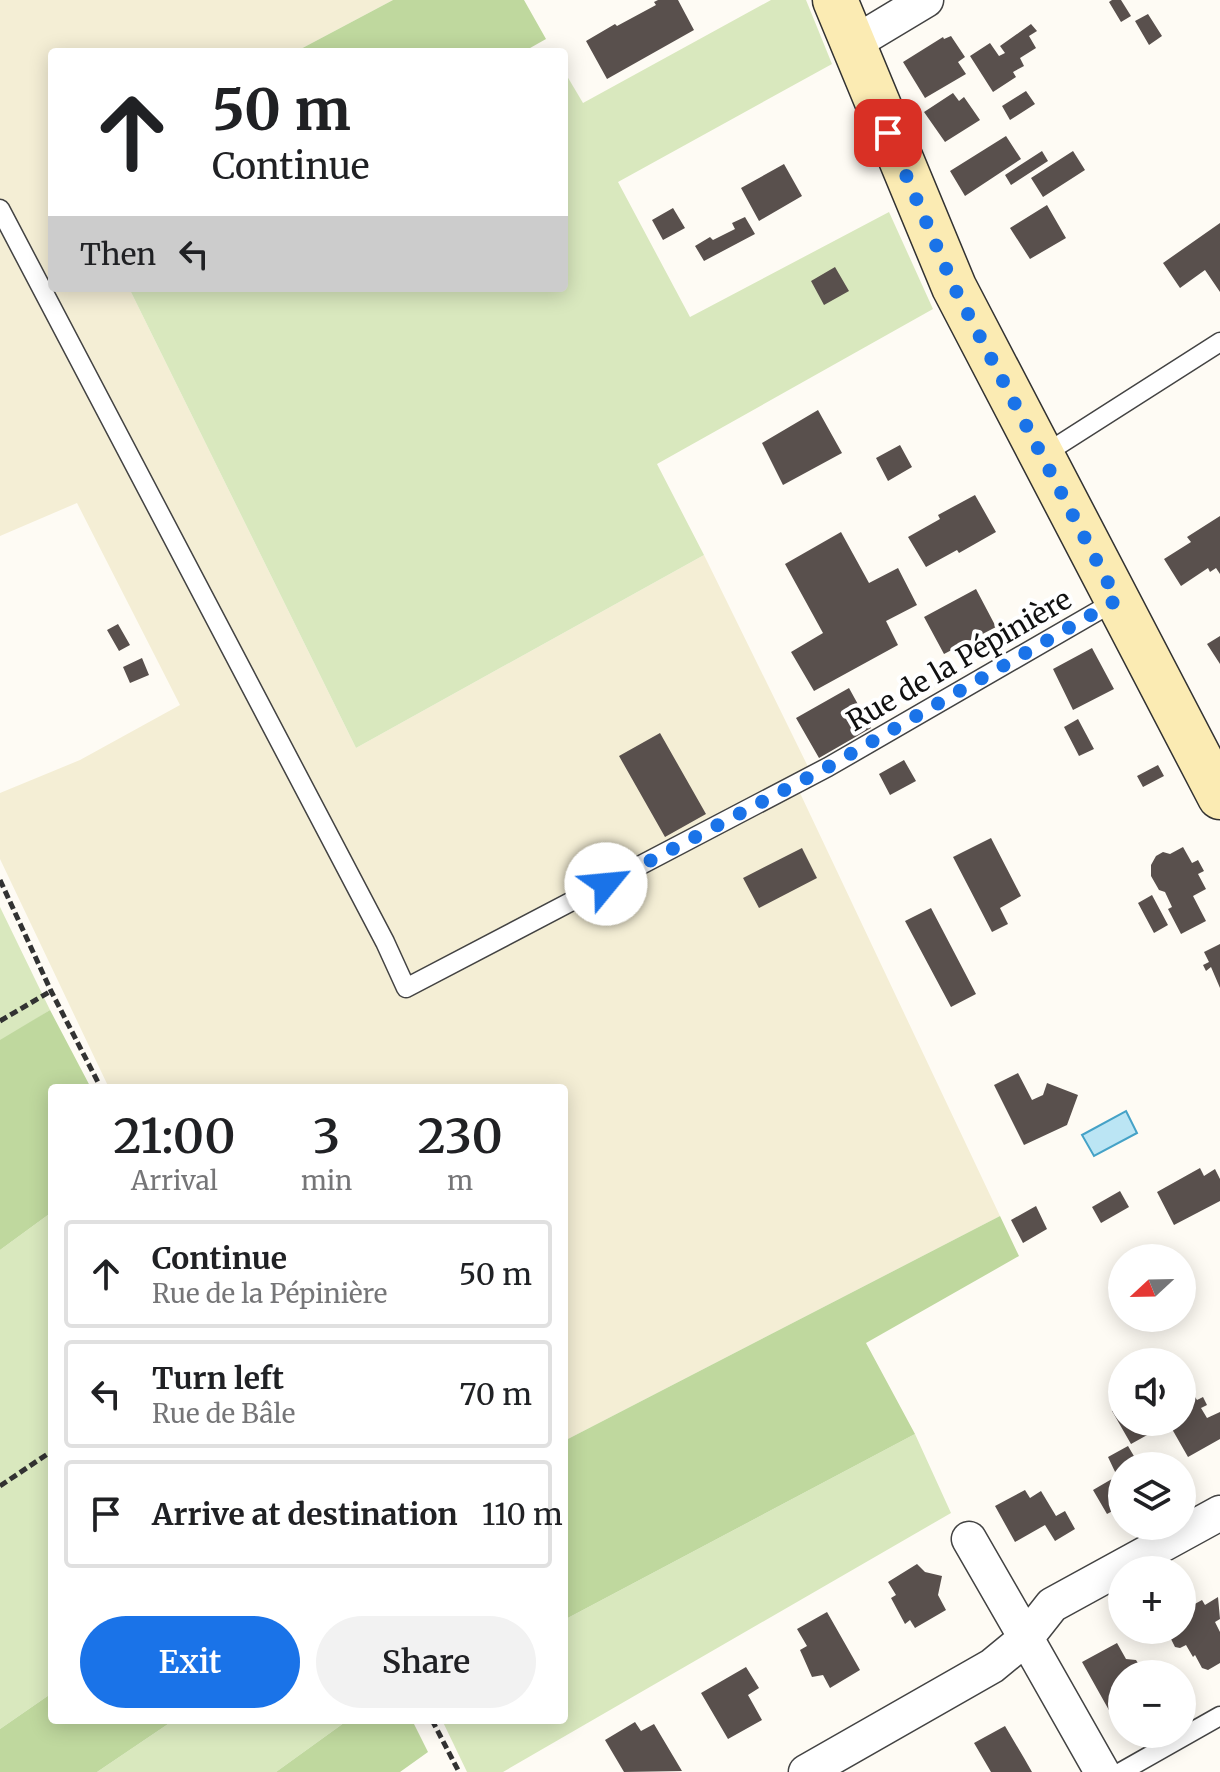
<!DOCTYPE html>
<meta charset="utf-8">
<style>
body{margin:0;font-family:Merriweather,serif;background:#f2f2f2;color:#202124;height:100vh;display:flex;flex-direction:column;font-size:30px;white-space:nowrap}
*{box-sizing:border-box;margin:0}
p{font-size:26px;color:#757577}
.icon{flex:none;width:44px;height:44px;fill:none;stroke:currentColor;stroke-width:2;stroke-linecap:round;stroke-linejoin:round}
.map{position:relative;flex:1;overflow:hidden}
.drawer{position:absolute;left:48px;top:1084px;width:520px;height:640px;display:flex;flex-direction:column;background:#fff;border-radius:8px;box-shadow:0 4px 20px #0003}
.drawer>*{flex:none}
.top-card{position:absolute;left:48px;top:48px;width:520px;height:244px;border-radius:8px;box-shadow:0 4px 20px #0003;background:#fff;color:#202124;overflow:hidden}
.needle{width:52px;rotate:248deg}
.controls{position:absolute;left:1108px;top:1244px;display:grid;gap:16px}
.controls a{display:grid;place-items:center;width:88px;height:88px;border-radius:50%;background:#fff;box-shadow:0 4px 20px #0003;font-size:40px}
.pin{position:absolute;display:grid;place-items:center;width:68px;height:68px;color:#fff;margin:-34px;border-radius:16px;box-shadow:0 4px 12px #0006}
.me{position:absolute;width:88px;margin:-44px;rotate:62deg;stroke-linejoin:round;filter:drop-shadow(0 0 6px #0008)}
.turn{display:flex;align-items:center;gap:28px;height:168px;padding:0 32px;font-size:36px}
.turn .icon{width:104px;height:104px;stroke-width:2.5}
.turn b{display:block;font-size:56px;line-height:68px}
.then{display:flex;align-items:center;height:76px;padding:0 32px;background:#0003;gap:16px;font-size:30px}
.eta{display:flex;justify-content:space-evenly;align-items:center;height:136px;text-align:center}
.eta b{font-size:48px;font-weight:600;line-height:56px}
.primary-button{display:flex;gap:16px;margin-top:auto;padding:16px 32px}
.primary-button a{flex:1;height:92px;border-radius:48px;background:#1a73e8;color:#fff;font-size:32px;font-weight:600;line-height:92px;text-align:center}
.primary-button a+a{background:#f2f2f2;color:#202124}
ul{padding:0;list-style:none}
li{display:flex;align-items:center;gap:24px;height:108px;margin:0 16px 12px;padding:0 16px;border:4px solid #e0e0e0;border-radius:8px}
li div{flex:1}
li b{display:block;font-size:30px}
li em{font-style:normal}
.map>svg:first-child{display:block}
.farmland{fill:#f4eed5}
.green{fill:#d9e8be}
.forest{fill:#bfd89e}
.water{fill:#bbe5f4;stroke:#45a2c7;stroke-width:2}
.building{fill:#59504d}
.lines{fill:none;stroke-linecap:round;stroke-linejoin:round}
.lane-casing{stroke:#434343;stroke-width:21}
.street-casing{stroke:#434343;stroke-width:37}
.secondary-casing{stroke:#323232;stroke-width:47}
.path{stroke:#323232;stroke-width:5;stroke-dasharray:8 4;stroke-linecap:butt}
.lane{stroke:#fff;stroke-width:18}
.street{stroke:#fff;stroke-width:34}
.secondary{stroke:#fbebb3;stroke-width:44}
.route{stroke:#1a73e8;stroke-width:14;stroke-dasharray:0 25.2}
.labels{text-anchor:middle;stroke-width:8;stroke-linejoin:round;paint-order:stroke}
.street-label{font-size:28px;fill:#101010;stroke:#fff}
</style>
<div class="map">
<svg width="1220" height="1772" viewBox="0 0 1220 1772">
<rect width="100%" height="100%" fill="#fefbf4"/>
<path class="farmland" d="M0,0H393L295,52H52V288H129L356,748L704,555L816,783L800,793L1000,1216L564,1441V1088H109L0,859V793L80,760L180,705L77,503L0,536Z"/>
<path class="green" d="M771,0H806L832,64L618,182L690,317L889,212L933,309L657,464L704,555L356,748L129,288H564V71L583,103Z
M0,907L50,1010L0,1042Z
M52,1212V1693L0,1729V1250Z
M915,1434L951,1513L503,1772H467L442,1720H564V1620Z
M174,1720H348L276,1772H97Z"/>
<path class="forest" d="M393,0H524L546,39L523,52H295Z
M50,1010L91,1088H52V1212L0,1250V1040Z
M1000,1216L1019,1256L866,1343L915,1434L564,1620V1441Z
M52,1693V1720H174L97,1772H0V1729Z
M348,1720H412L428,1752L400,1772H276Z"/>
<path class="water" d="M1126,1111L1137,1133L1094,1156L1082,1135Z"/>
<path class="building" d="M658,0H678L694,30L607,79L586,41L615,24L617,26L656,5L654,2Z
M1112,0H1121L1131,16L1121,22L1109,2Z
M1148,14L1162,36L1149,45L1135,21Z
M1031,24L1037,31L1029,36L1036,48L1020,58L1024,66L1013,72L1016,77L993,92L970,56L990,43L999,56L1005,53L1000,46Z
M951,36L965,57L958,62L966,74L925,98L903,62L943,37L944,39Z
M1026,91L1035,104L1010,120L1002,106Z
M953,93L959,101L964,97L980,120L945,142L924,112Z
M1006,136L1021,159L965,196L950,171Z
M1042,151L1048,161L1011,185L1005,175Z
M1073,151L1085,170L1043,197L1031,178Z
M784,164L802,196L759,221L741,188Z
M1047,205L1066,238L1030,259L1010,228Z
M673,208L685,228L663,240L652,220Z
M745,217L755,234L704,261L695,246L710,237L713,240L735,229L732,223Z
M1220,223V292L1205,270L1180,288L1163,263Z
M835,267L849,291L824,305L811,281Z
M818,410L842,453L783,485L762,443Z
M900,445L912,467L888,481L876,458Z
M975,495L996,532L959,553L957,550L926,567L908,537L940,519L938,515Z
M1220,516V574L1216,568L1210,572L1208,568L1181,586L1164,559L1191,542L1187,537Z
M841,532L869,583L898,568L917,605L886,621L898,645L814,691L791,652L823,633L785,564Z
M976,589L996,627L944,654L924,617Z
M118,624L130,645L119,651L107,630Z
M1220,636V664L1207,644Z
M1092,648L1114,689L1073,710L1053,669Z
M142,658L149,675L130,683L123,667Z
M849,688L871,728L819,758L796,718Z
M1078,719L1094,749L1079,756L1064,727Z
M660,733L706,814L665,837L619,756Z
M904,760L916,781L890,795L879,774Z
M1158,765L1164,776L1143,787L1137,776Z
M991,838L1021,896L1000,908L1008,924L992,932L953,857Z
M1183,847L1192,863L1198,860L1204,871L1198,874L1206,889L1193,896L1206,921L1181,934L1168,909L1172,907L1165,892L1159,890L1151,876V865L1156,856L1163,852L1170,854Z
M802,848L817,878L759,908L743,878Z
M1152,895L1168,925L1154,933L1138,903Z
M931,908L976,994L951,1007L905,921Z
M1220,944V988L1211,967L1206,971L1203,965L1209,962L1204,952Z
M1018,1073L1032,1100L1043,1095L1047,1083L1078,1095L1067,1125L1024,1145L994,1085Z
M1200,1168L1204,1176L1215,1169L1220,1179V1201L1174,1225L1157,1192Z
M1120,1191L1129,1207L1101,1223L1092,1207Z
M1036,1206L1047,1229L1023,1243L1011,1220Z
M1195,1397L1197,1400L1203,1397L1207,1405L1201,1408L1207,1418L1220,1412V1439L1188,1457L1168,1422H1182V1404Z
M1122,1406V1422H1142L1149,1434L1131,1444L1112,1411Z
M1128,1446L1138,1463L1140,1462L1142,1466H1122V1506L1107,1514L1093,1490L1117,1476L1108,1457Z
M1025,1490L1030,1498L1041,1491L1056,1516L1065,1511L1075,1529L1055,1541L1045,1525L1015,1542L995,1506Z
M917,1564L925,1572L942,1576L938,1595L946,1610L915,1628L910,1620L905,1624L891,1598L896,1595L888,1582Z
M1218,1597L1220,1619L1215,1622L1220,1632V1663L1208,1670L1202,1668L1195,1655L1193,1657L1186,1645L1180,1648L1175,1647L1170,1637L1173,1632L1182,1630V1611L1202,1600L1205,1605Z
M827,1612L860,1670L830,1688L823,1675L812,1677L800,1650L807,1646L797,1629Z
M1117,1643L1126,1659L1136,1660L1141,1668L1138,1674H1122V1706L1110,1712L1082,1662Z
M746,1667L759,1688L748,1695L762,1720L728,1739L701,1693Z
M635,1722L641,1731L654,1724L682,1771L624,1772L605,1740Z
M1005,1726L1024,1758L1032,1772H991L974,1743Z"/>
<g class="lines">
<g class="lane-casing">
<path id="lane" d="M0,209L385,942L406,988L828,767L1117,600
M1040,457L1220,342
M1121,1772L1220,1716"/>
</g>
<g class="street-casing">
<path id="street" d="M851,45L926,0
M806,1772L992,1666L1026,1638L969,1539
M1102,1772L1026,1638L1052,1605L1220,1513"/>
</g>
<g class="secondary-casing">
<path id="secondary" d="M835,0L954,287L1220,797"/>
</g>
<path class="path" d="M0,880L51,991L101,1088
M0,1021L51,991
M0,1486L52,1451
M432,1720L459,1772"/>
<use href="#lane" class="lane"/>
<use href="#street" class="street"/>
<use href="#secondary" class="secondary"/>
</g>
<g class="lines">
<path class="route" d="M606,884L828,767L1117,600L954,287L888,133"/>
</g>
<g class="labels">
<g class="street-label">
<text transform="translate(959 660) rotate(-30)" y="10">Rue de la Pépinière</text>
</g>
</g>
</svg>
<div class="controls">
<a><svg class="needle" viewBox="-14 -14 28 28"><path d="M0-13l5 13h-10z" fill="#e53935"/><path d="M0 13l5-13h-10z" fill="#757577"/></svg></a>
<a><svg class="icon" aria-label="sound" viewBox="0 0 24 24"><path d="M4 9h4l5-4v14l-5-4H4zM17 9q2 3 0 6"/></svg></a>
<a><svg class="icon" aria-label="layers" viewBox="0 0 24 24"><path d="M12 4l9 5-9 5-9-5zM3 14l9 5 9-5"/></svg></a>
<a>+</a>
<a>−</a>
</div>
<div class="pin" style="left:888px;top:133px;background:#d93025"><svg class="icon" aria-label="arrive" viewBox="0 0 24 24"><path d="M6 21V4h12l-3 4 3 4H6"/></svg></div>
<svg class="me" style="left:606px;top:884px" viewBox="-20 -20 40 40"><circle r="19" fill="#fff"/><path d="M0-13L10 11 0 6-10 11z" fill="#1a73e8"/></svg>
<div class="top-card">
<div class="turn"><svg class="icon" aria-label="ahead" viewBox="0 0 24 24"><path d="M12 20V5M6 11l6-6 6 6"/></svg><div><b>50 m</b>Continue</div></div>
<div class="then">Then<svg class="icon" aria-label="left" viewBox="0 0 24 24"><path d="M17 20v-9H6M10 6l-5 5 5 5"/></svg></div>
</div>
<section class="drawer">
<div class="eta">
<div><b>21:00</b><p>Arrival</p></div>
<div><b>3</b><p>min</p></div>
<div><b>230</b><p>m</p></div>
</div>
<ul>
<li><svg class="icon" aria-label="ahead" viewBox="0 0 24 24"><path d="M12 20V5M6 11l6-6 6 6"/></svg><div><b>Continue</b><p>Rue de la Pépinière</p></div><em>50 m</em></li>
<li><svg class="icon" aria-label="left" viewBox="0 0 24 24"><path d="M17 20v-9H6M10 6l-5 5 5 5"/></svg><div><b>Turn left</b><p>Rue de Bâle</p></div><em>70 m</em></li>
<li><svg class="icon" aria-label="arrive" viewBox="0 0 24 24"><path d="M6 21V4h12l-3 4 3 4H6"/></svg><div><b>Arrive at destination</b></div><em>110 m</em></li>
</ul>
<div class="primary-button"><a>Exit</a><a>Share</a></div>
</section>
</div>
